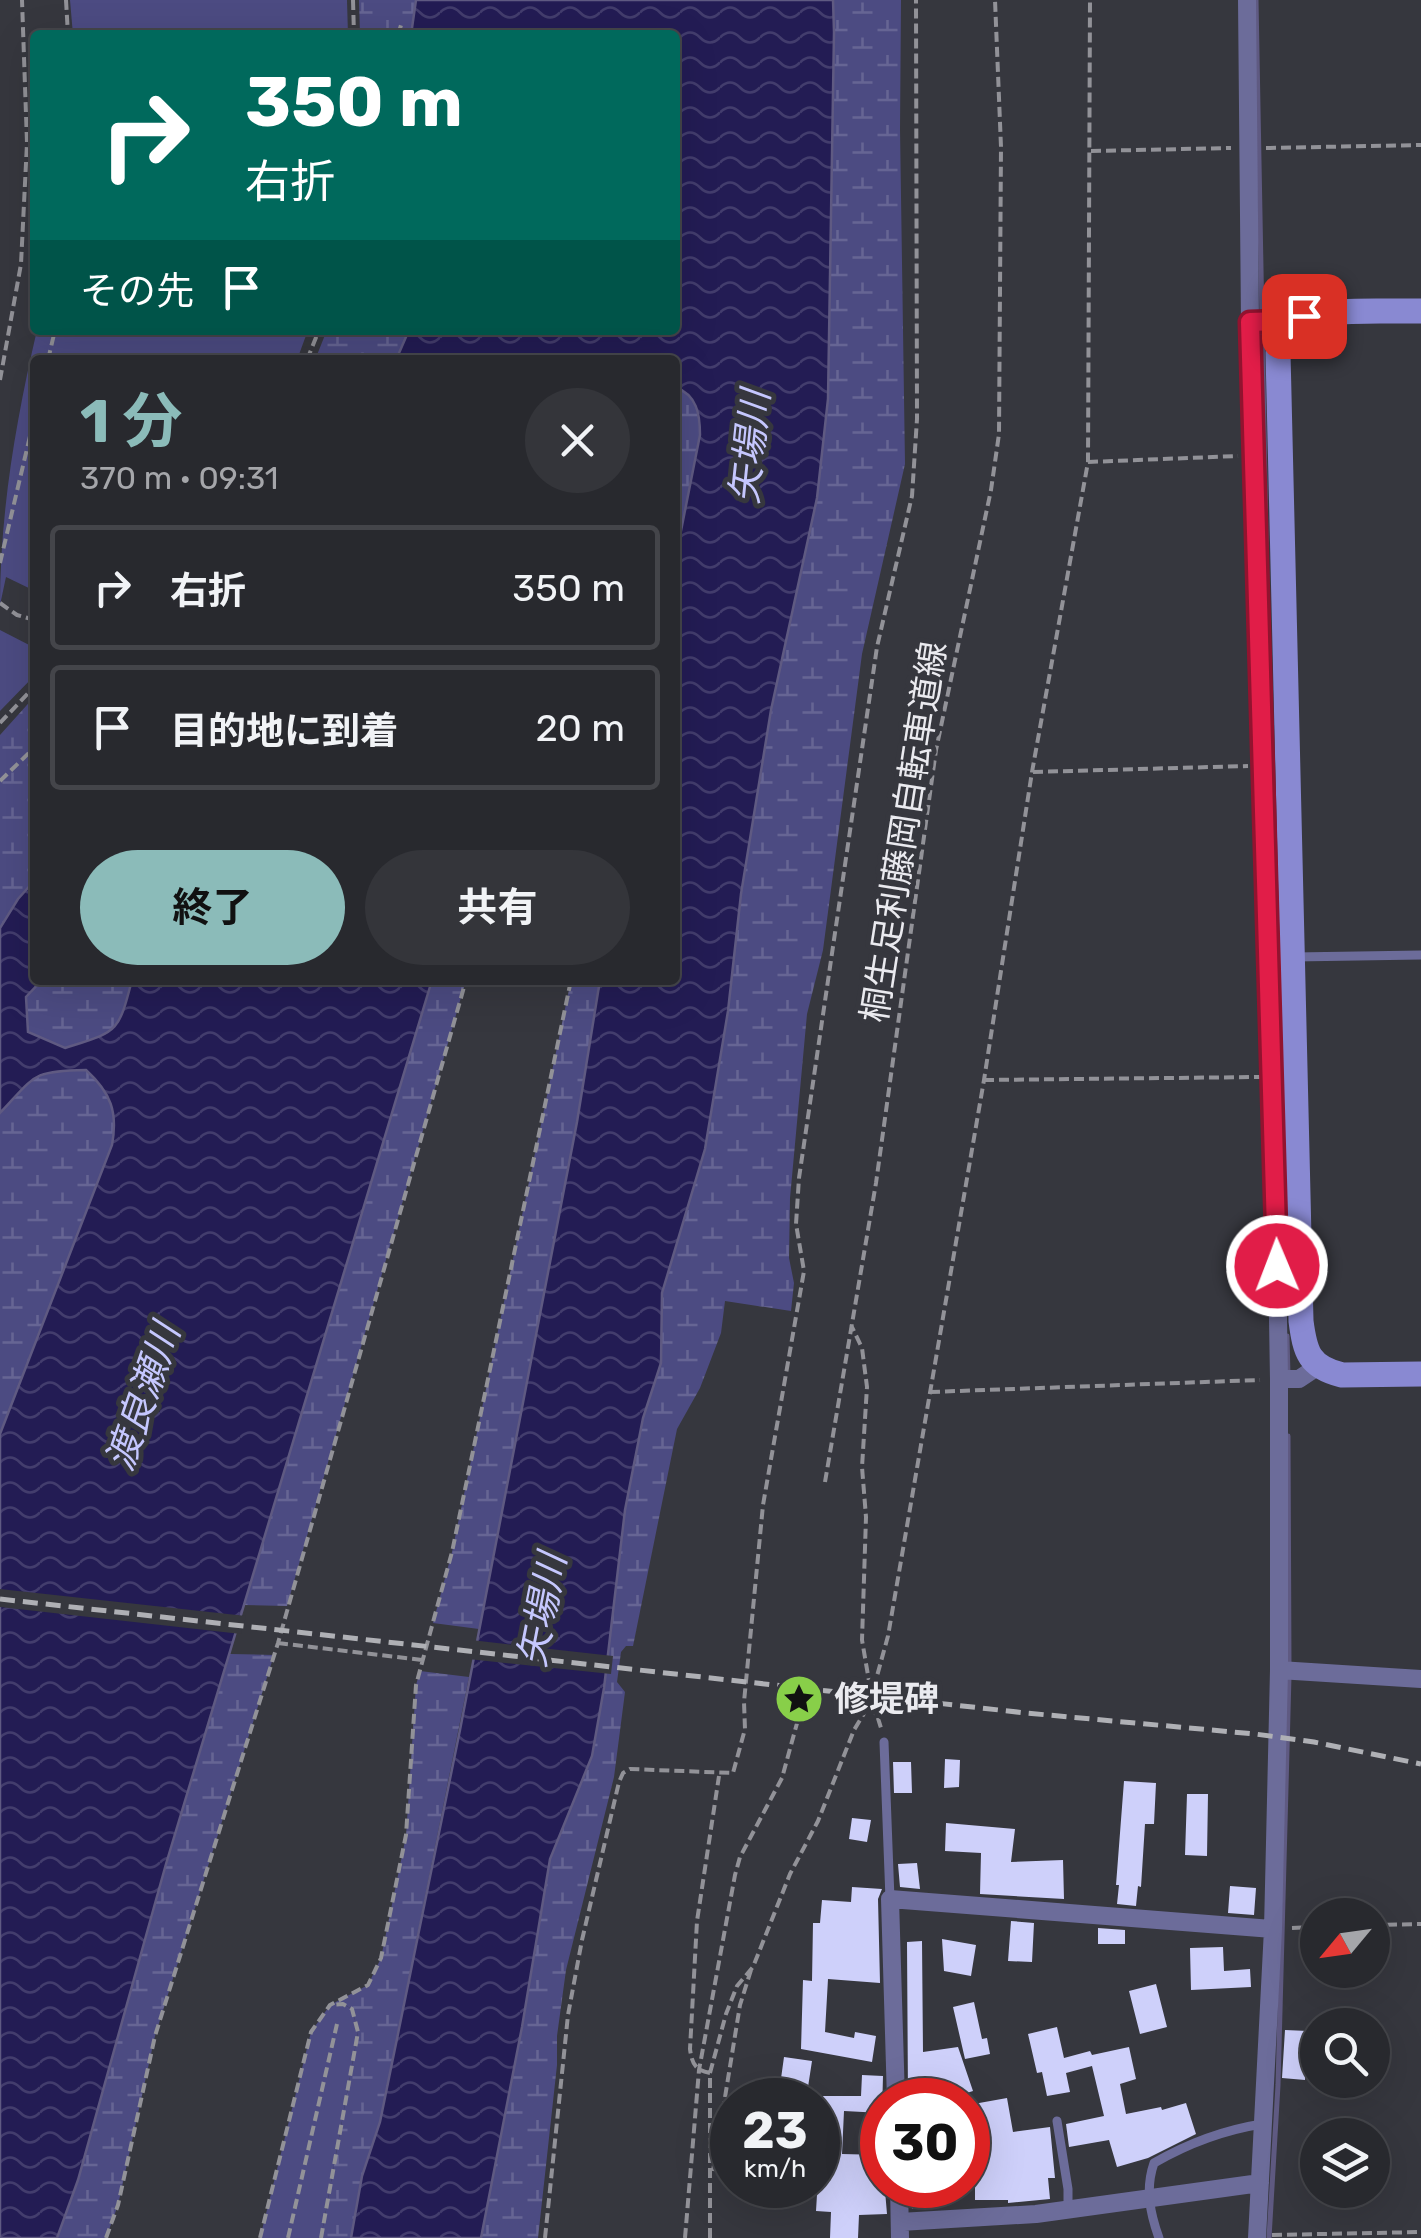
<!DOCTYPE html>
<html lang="ja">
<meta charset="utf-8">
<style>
body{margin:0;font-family:Rubik,"Noto Sans JP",sans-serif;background:#34353a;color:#f1f3f6;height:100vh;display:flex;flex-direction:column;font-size:38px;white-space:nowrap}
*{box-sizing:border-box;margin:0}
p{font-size:32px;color:#a5a6aa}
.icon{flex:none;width:55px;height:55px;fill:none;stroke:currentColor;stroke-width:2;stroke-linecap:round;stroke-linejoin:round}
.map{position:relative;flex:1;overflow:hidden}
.side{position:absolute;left:30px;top:355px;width:650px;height:630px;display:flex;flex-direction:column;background:#28292e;border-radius:10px;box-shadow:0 10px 40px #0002,0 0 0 2px #44454a}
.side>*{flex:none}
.banner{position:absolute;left:30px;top:30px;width:650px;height:305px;border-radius:10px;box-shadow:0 10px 40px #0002,0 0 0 2px #44454a;background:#00695c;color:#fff;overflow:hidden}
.needle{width:65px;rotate:241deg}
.fabs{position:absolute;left:1300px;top:1898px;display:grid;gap:20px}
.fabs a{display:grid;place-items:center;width:90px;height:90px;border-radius:50%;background:#28292e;box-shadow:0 10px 40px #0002,0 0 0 2px #44454a;font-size:50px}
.speed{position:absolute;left:710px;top:2078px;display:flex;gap:20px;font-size:50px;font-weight:700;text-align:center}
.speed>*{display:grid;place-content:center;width:130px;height:130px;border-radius:50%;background:#28292e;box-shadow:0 10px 40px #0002,0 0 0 2px #44454a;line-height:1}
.speed small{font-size:25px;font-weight:400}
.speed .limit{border:15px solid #d22;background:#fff;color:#111}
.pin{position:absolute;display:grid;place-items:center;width:85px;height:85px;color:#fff;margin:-42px;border-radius:20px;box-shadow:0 5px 15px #0006}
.me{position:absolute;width:110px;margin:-55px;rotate:359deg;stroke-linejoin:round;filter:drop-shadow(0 0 8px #0008)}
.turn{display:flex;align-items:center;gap:35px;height:210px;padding:0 50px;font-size:45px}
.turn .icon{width:130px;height:130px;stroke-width:2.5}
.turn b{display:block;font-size:70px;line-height:85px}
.then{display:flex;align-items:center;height:95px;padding:0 50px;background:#0003;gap:20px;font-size:38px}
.round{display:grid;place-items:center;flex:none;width:105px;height:105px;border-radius:52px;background:#34353a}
.headline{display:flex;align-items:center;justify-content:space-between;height:170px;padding:0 50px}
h1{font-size:60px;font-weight:700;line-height:75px;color:#8bbbb9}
.action{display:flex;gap:20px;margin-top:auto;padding:20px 50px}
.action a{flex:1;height:115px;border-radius:60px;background:#8bbbb9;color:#111;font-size:40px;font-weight:700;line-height:115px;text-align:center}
.action a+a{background:#34353a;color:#f1f3f6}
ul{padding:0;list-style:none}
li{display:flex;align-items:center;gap:30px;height:125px;margin:0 20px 15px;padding:0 30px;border:5px solid #44454a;border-radius:10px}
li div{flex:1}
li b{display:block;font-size:38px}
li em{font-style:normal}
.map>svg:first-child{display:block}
.green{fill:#4c4b82}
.wetland{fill:url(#wetland-marsh)}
.water{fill:url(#water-waves);stroke:#5f5a82;stroke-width:2.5}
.pier{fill:#36373e}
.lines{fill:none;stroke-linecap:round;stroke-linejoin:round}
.stream{stroke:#5f5a82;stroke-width:5}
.building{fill:#ced0fa}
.path{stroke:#929298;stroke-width:4;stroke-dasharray:10 5;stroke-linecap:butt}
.lane{stroke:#6c6c9a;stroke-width:9}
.street{stroke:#6c6c9a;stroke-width:18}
.secondary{stroke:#8989d2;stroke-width:25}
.rail{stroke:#afb0b5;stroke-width:5;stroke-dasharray:15 8;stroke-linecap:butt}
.route-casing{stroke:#92132f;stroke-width:25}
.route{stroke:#e11d48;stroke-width:18}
.labels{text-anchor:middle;stroke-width:10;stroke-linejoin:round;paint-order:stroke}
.street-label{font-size:35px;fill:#eaeaef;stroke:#36373e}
.poi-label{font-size:35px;font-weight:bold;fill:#eaeaef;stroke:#36373e;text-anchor:start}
.water-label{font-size:38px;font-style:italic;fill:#c5c7fe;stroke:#36373e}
</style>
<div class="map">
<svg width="1421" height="2238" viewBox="0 0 1421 2238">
<defs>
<pattern id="wetland-marsh" width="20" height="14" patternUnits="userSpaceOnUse" patternTransform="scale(2.5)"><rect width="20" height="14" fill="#4c4b82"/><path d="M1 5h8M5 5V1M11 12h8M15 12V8" fill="none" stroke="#666594"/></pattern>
<pattern id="water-waves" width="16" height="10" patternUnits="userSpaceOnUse" patternTransform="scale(2.5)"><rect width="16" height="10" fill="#231c54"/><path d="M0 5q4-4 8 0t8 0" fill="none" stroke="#433d6d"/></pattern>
</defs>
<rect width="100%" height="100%" fill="#36373e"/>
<path class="green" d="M70,0H347L348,35H73Z
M37,330H308L297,360H35V591L6,577L0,605C0,512 16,420 37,330Z
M0,630L35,648V675L0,711Z
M343,2004L352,2009L358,2032L321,2238H260L311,2032L330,2005Z"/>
<path class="wetland" d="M359,0H416L411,35H360Z
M833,0H901L900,129L905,464L862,654L823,950L807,1014L790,1198L789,1258L794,1283L791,1311L725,1301L721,1333L700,1388L677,1429L633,1646H626L621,1652L617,1682L625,1692L614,1777L566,1970L557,2036V2065L538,2238H481L522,2027L550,1859L592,1756L604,1688L625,1510L643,1418L661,1363L662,1293L705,1149L728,1011L741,894L771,710L817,498L828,399Z
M327,330H409L396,360H315Z
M675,387C688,391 696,401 699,415C704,443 681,528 675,561Z
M35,696V880L18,899L0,928V735Z
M42,980H132C118,1034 118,1031 65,1048L28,1031L26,997Z
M432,980H466L287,1606L244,1605Z
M571,980H600L577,1122L479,1629L433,1623L452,1552Z
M86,1070C111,1093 118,1112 112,1145L0,1434V1113C36,1074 31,1071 86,1070Z
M230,1654L274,1655L155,2036L118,2205L106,2238H57L78,2180L166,1864Z
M420,1671L469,1677L380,2122L362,2176L351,2238H321L358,2032L352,2009L343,2004L330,2005L368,1985L381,1958L406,1836L416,1685Z"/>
<path class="water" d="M416,0H833L834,32L828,399L817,498L771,710L741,894L728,1011L705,1149L662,1293L661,1363L643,1418L625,1510L604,1688L592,1756L550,1859L522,2027L481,2238H351L362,2176L380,2122L460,1730L577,1122L600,980H675V561L700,435C700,414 697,395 675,387V360H396L409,330H675V35H411Z
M35,880V980H42L26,997L28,1032L65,1048C118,1031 118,1034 132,980H432L166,1864L78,2180L57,2238H0V1434L112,1145C118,1112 111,1093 86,1070C31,1071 36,1075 0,1113V928L18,899Z"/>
<path class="pier" d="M0,1589L246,1616L241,1634L0,1607Z
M471,1640L613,1656L611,1674L468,1659Z"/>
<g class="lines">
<path class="stream" d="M1256,0L1267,591
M1287,1336L1288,1375
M1288,1436L1289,1665
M1269,2238L1278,2085L1289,1676"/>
</g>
<path class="building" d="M945,1759L960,1760L959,1787L944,1788Z
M893,1762H911L912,1793H894Z
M1124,1781L1156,1783L1154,1824H1145L1141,1887L1138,1886L1136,1906L1117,1904L1119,1885H1116Z
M1187,1794H1208L1207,1856L1185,1855Z
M852,1818L871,1820L867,1842L849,1839Z
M946,1823L1015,1829L1011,1862L1063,1860L1064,1899L980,1894L981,1853L945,1851Z
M917,1863L920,1889L900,1887L898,1864Z
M1230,1886L1256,1888L1254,1915L1228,1913Z
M852,1887L882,1889L878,1899L880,1983L828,1979L825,2032L854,2038L855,2032L876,2036L872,2062L801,2049L803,1980L812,1981L813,1923H820L822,1900L851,1902Z
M1011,1921L1034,1923L1032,1962L1008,1961Z
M1098,1928L1125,1930V1944H1098Z
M942,1939L976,1945L971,1976L944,1971Z
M922,1941L923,2052L958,2047L973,2091L945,2100H908L907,1942Z
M1223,1947L1224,1971L1250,1969L1251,1987L1191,1990L1190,1948Z
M1156,1984L1167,2027L1140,2034L1129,1991Z
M974,2002L982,2039L987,2038L990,2054L965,2059L953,2007Z
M1057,2027L1064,2058L1090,2051L1092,2055L1129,2047L1136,2079L1120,2084L1126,2114L1161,2107L1162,2110L1186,2103L1196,2134L1148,2158L1117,2167L1109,2140L1069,2147L1066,2124L1104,2116L1092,2066L1066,2073L1070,2092L1047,2096L1042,2072L1037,2073L1028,2034Z
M1285,2030L1308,2031L1305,2080L1282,2078Z
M784,2057L812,2061L806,2100H778Z
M862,2075L883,2076L882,2113L844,2111L842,2154L882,2155L887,2214L859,2215L858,2238H830L831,2212L816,2211L823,2096H861Z
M1007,2098L1013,2132L1050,2127L1055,2178H1048L1050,2199L1008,2203V2200H975V2145L968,2147V2105Z
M912,2185H931L929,2208L912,2209Z"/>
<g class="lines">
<path class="path" d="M66,0L68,35
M353,0L354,35
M398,35L402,22
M1266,148L1421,145
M1091,151L1231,148
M48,360L55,330
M307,360L319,330
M0,380L21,264L27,143L22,0
M1088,462L1238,456
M0,563L35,415
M0,603L17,615L35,620
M0,723L35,686
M1033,772L1248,766
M0,781L35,747
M984,1080L1260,1077
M930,1392L1260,1380
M825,1482L876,1183L936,750L991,490L999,434L1001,147L995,0
M278,1643L422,1660
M870,1687L877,1676L888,1636L984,1080L1032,772L1088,462L1090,0
M868,1707L877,1715L881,1728
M1372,1925L1421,1924
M1292,1928L1318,1927
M710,2073C695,2070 692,2064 690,2049L697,1921L719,1776
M713,2171L740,2005L751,1970
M1272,2235L1421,2232
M106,2238L118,2205L155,2036L278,1643L466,980
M260,2238L311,2032L330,2005L368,1985L381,1958L406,1835L416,1685L452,1552L571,980
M288,2238L337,2024
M321,2238L358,2032L352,2009L343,2004L332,2005
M545,2238L568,2015L582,1940L619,1782L623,1773L630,1769L733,1773L745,1729L744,1702L763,1505L804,1271L796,1224L799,1178L877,647L912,496L917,419L916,0
M685,2238L699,2070L735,1875L740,1857L782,1778L802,1705
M710,2238V2073L726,2014L737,1986L753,1967L790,1874L818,1821L854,1730L868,1707L870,1687L862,1640L866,1517L862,1467L867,1387L862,1348L851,1325"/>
<path class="lane" d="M1250,322L1276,321L1286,326
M1294,957L1421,955
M884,1742L890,1899
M1057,2121L1068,2189V2209
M1159,2238C1150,2213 1145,2189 1154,2163C1187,2144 1224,2130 1262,2124"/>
<path class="street" d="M1247,0L1250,322L1274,1077L1279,1379V1670L1273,1929L1257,2238
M1279,1379H1299L1317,1367
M1279,1670L1421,1679
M896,2100L890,1899L1273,1929
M899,2185L900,2238
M900,2222L1036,2214L1260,2183"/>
<path class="secondary" d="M1421,311C1395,312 1319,307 1300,320C1287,328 1283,339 1278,353L1301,1321C1305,1352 1309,1367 1342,1375L1421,1374"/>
<path class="rail" d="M0,1599L1026,1713L1255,1734L1314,1742L1421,1764"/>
</g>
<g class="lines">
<g class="route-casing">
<path id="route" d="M1277,1266L1250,322L1276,321L1289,329L1304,316"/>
</g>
<use href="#route" class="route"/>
</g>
<defs>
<g id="sight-disc" transform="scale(2.5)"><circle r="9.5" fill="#88cf49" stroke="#36373e"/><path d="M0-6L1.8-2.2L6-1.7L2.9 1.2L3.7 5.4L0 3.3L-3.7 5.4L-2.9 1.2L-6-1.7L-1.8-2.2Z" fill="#111"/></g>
</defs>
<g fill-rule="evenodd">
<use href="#sight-disc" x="799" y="1699"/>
</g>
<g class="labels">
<g class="street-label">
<text transform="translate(904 832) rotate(-81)" y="12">桐生足利藤岡自転車道線</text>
</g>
<g class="poi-label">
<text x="834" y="1711">修堤碑</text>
</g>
<g class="water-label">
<text transform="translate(750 447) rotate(-84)" y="13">矢場川</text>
<text transform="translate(143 1397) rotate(-71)" y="13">渡良瀬川</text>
<text transform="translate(542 1610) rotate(-79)" y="13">矢場川</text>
</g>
</g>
</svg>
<div class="fabs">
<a><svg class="needle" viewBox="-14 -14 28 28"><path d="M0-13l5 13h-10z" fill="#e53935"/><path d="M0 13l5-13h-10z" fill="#a5a6aa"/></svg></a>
<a><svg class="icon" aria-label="search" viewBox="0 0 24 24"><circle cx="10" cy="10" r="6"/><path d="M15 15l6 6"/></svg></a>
<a><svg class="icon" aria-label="layers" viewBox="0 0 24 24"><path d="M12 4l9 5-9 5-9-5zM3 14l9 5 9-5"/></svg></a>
</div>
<div class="speed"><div>23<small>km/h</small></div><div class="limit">30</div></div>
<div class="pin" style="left:1304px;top:316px;background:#d93025"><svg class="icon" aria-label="arrive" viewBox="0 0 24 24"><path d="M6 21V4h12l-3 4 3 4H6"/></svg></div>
<svg class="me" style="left:1277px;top:1266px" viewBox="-20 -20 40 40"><circle r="17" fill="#e11d48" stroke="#fff" stroke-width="3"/><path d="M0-11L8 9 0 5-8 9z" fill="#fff"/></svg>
<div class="banner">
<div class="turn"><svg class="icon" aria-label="right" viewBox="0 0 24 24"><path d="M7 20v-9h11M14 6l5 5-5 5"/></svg><div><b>350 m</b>右折</div></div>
<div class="then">その先<svg class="icon" aria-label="arrive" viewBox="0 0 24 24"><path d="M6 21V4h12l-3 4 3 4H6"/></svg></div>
</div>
<section class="side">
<div class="headline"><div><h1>1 分</h1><p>370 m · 09:31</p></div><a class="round"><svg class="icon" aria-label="close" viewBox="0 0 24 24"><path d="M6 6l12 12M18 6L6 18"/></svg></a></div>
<ul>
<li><svg class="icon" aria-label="right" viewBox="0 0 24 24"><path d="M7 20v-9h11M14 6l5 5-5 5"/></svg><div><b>右折</b></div><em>350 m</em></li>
<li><svg class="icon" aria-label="arrive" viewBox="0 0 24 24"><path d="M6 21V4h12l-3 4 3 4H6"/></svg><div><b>目的地に到着</b></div><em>20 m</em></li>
</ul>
<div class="action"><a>終了</a><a>共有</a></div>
</section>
</div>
